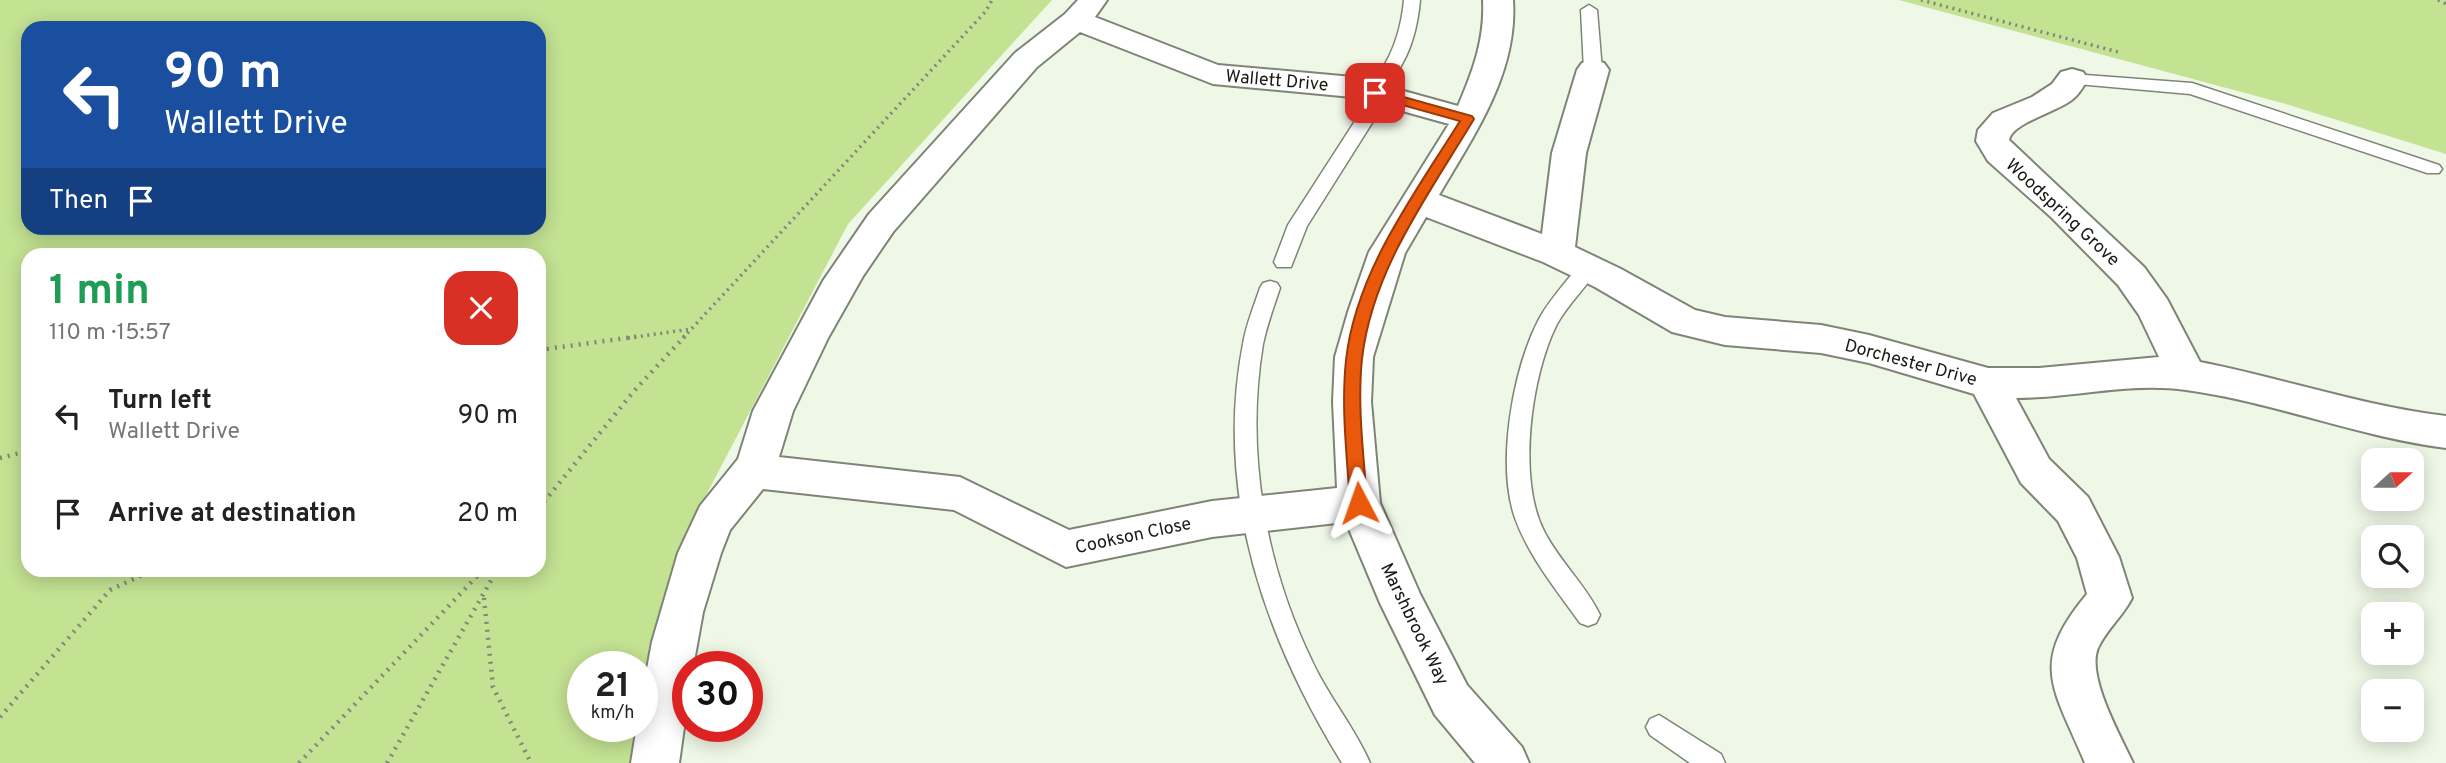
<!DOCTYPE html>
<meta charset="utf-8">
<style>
body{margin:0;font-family:Overpass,sans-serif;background:#f6f6f6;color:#222;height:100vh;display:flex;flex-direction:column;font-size:26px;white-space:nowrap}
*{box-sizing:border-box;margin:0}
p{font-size:23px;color:#767676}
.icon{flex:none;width:38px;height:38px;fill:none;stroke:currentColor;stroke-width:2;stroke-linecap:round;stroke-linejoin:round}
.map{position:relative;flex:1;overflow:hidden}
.drawer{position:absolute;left:21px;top:248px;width:525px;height:329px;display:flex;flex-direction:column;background:#fff;border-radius:21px;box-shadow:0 4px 18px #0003}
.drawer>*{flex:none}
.guide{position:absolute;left:21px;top:21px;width:525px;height:214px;border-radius:21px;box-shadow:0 4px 18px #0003;background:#1a4fa0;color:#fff;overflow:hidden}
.needle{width:46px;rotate:69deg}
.buttons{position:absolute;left:2361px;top:448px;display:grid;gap:14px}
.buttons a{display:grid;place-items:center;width:63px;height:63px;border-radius:14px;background:#fff;box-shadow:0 4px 18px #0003;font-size:35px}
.speed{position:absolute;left:567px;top:651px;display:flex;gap:14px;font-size:35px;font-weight:700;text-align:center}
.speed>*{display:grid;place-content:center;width:91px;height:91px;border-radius:50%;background:#fff;box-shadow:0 4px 18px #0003;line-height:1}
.speed small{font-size:18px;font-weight:400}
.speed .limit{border:10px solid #d22;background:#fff;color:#111}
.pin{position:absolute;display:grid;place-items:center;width:60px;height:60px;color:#fff;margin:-30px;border-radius:14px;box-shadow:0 4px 10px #0006}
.me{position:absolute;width:77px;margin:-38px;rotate:356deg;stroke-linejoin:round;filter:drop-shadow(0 0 5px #0008)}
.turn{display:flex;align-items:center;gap:24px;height:147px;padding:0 28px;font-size:32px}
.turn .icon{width:91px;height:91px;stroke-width:2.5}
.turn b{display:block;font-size:49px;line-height:60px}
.then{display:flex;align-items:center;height:66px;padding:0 28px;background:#0003;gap:14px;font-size:26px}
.round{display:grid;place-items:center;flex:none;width:74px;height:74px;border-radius:21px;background:#f6f6f6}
.headline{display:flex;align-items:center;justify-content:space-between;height:119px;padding:0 28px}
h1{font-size:42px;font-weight:700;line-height:52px;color:#1e9e55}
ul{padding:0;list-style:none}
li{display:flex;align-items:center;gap:21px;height:98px;padding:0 28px}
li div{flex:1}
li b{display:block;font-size:26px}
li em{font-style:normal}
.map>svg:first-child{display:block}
.green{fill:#c3e292;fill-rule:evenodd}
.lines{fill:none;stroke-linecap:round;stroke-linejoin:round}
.lane-casing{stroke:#7e8576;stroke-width:3}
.street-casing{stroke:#7e8576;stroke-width:4}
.path-far1{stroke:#82877c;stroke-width:3.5;stroke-dasharray:2 4.5;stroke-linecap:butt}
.path{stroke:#82877c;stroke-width:4.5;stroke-dasharray:2 6;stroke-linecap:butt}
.lane{fill:#fff;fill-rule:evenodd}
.street{fill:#fff;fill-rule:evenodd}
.route{fill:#ea580c;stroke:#983908;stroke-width:2}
.labels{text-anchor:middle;stroke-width:5;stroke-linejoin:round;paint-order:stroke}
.street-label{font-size:18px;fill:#181a14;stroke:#fff}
</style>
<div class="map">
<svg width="2446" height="763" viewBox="0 0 2446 763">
<rect width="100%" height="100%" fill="#eff7e6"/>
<path class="green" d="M0,0H1052L848,224L690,526L651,763H0ZM28,28H539V228H28ZM28,256H539V570H28ZM583,667H642V726H583Z
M1899,0H2446V154L2286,104Z"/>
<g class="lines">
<g class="lane-casing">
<path id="lane" d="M1404,0H1420C1418,22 1413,45 1402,64C1395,78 1385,88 1384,104L1307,226L1291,267H1277L1274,262L1288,225L1366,104C1368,88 1378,78 1385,64C1396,45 1402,22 1404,0Z
M1589,5L1597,10L1602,70L1593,75L1584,70L1581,10Z
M2072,74L2192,83L2439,165L2442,169L2439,173H2427L2190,94L2066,83L2063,79L2066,75Z
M1588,261L1595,263L1598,268C1586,288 1568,304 1557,324C1531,375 1517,479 1544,531C1559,561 1586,585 1600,615L1596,623L1588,626L1580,623C1556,589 1529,557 1515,518C1496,463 1513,369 1539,319C1550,299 1567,281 1581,263Z
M1270,281L1277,283L1280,288C1274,306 1267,325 1263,344C1245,451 1265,564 1312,661C1328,696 1355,728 1370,763H1342C1265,638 1214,493 1243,344C1246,325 1254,306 1260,288L1263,283Z
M1659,715L1721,754L1725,763H1690L1650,735L1646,727L1650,719Z"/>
</g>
<g class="street-casing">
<path id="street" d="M1078,0H1107L1095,17L1218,65L1353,77L1458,106C1473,71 1485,39 1483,0H1513C1518,73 1474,135 1439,195L1542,234L1552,153L1577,70L1582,63L1593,60L1604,63L1609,70L1586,153L1575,247L1621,269L1695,310L1725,317L1821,325L1869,335L1988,368H2039L2159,357L2139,315L2118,285L2051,217L1988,161L1976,141L1978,130L1993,113L2032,97L2052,84L2061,72L2072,69L2083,72L2088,79C2084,85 2080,93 2074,98C2059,112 2012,122 2009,140L2144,267L2167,299L2200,362C2282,378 2363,406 2446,416V448C2358,437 2274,402 2186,390C2130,382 2072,398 2016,398L2049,459L2088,497L2119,557L2132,598C2123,616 2106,630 2098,648C2086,676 2121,737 2133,763H2085C2054,688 2028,665 2087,594L2077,558L2058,521L2021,483L1974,394L1869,363L1821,353L1725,345L1672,332L1595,287L1543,262L1426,217L1405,253L1373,357L1371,402L1380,503L1420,594L1467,685L1522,747L1529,763H1475L1435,715L1380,603L1346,522L1212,537L1066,567L954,510L763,489L730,530L721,553L703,612L693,667H688V699L679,763H631L637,726H642V696L652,642L678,553L700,506L738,459L753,411L823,281L869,214L1015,53L1065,14ZM1080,32L1213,84L1352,97L1449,124L1369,252L1348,312L1335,357L1333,402L1337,488L1212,501L1069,530L960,477L779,457L793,411L828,338L863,276L893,232L1037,67Z"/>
</g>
<path class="path-far1" d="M1921,0L2122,53
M2438,0L2446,4
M628,338L691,329
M683,338L986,11L992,0"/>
<path class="path" d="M539,350L641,336
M0,458L28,451
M539,508L634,391L685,336
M484,598L493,687L531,763
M0,717L110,590L153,570
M299,763L483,570
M387,763L497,570"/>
<use href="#lane" class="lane"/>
<use href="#street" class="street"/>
</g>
<path class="route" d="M1375,89L1472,116L1474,119C1429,194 1372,270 1362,359C1357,407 1364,456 1367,503L1365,508H1353L1350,503C1347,456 1341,408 1346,360C1356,271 1414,195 1460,121L1370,96L1368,93Z"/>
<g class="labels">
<g class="street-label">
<text transform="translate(1277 80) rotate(5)" y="6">Wallett Drive</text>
<text transform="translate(2063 212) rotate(43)" y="6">Woodspring Grove</text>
<text transform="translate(1911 362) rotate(15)" y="6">Dorchester Drive</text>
<text transform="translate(1133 535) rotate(-12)" y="6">Cookson Close</text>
<text transform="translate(1415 624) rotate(64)" y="6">Marshbrook Way</text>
</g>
</g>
</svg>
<div class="buttons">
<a><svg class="needle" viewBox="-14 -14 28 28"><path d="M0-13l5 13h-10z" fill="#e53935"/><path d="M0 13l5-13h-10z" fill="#767676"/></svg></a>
<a><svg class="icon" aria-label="search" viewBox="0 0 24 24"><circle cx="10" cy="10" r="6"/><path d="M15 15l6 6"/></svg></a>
<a>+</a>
<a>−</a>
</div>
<div class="speed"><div>21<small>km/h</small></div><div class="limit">30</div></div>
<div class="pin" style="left:1375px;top:93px;background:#d93025"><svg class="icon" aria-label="arrive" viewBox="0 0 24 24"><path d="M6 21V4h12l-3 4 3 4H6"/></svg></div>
<svg class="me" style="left:1359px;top:503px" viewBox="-20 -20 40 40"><path d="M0-17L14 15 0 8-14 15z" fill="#ea580c" stroke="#fff" stroke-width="4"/></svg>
<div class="guide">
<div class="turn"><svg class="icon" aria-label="left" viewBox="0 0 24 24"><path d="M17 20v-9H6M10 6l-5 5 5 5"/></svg><div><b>90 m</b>Wallett Drive</div></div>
<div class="then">Then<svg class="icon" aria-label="arrive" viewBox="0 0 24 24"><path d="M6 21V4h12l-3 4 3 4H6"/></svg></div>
</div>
<section class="drawer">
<div class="headline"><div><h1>1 min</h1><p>110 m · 15:57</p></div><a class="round" style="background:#d93025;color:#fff"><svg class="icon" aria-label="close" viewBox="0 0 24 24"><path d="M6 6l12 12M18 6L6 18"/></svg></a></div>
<ul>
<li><svg class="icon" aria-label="left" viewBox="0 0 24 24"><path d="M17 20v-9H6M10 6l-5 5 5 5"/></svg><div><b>Turn left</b><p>Wallett Drive</p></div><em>90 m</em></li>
<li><svg class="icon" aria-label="arrive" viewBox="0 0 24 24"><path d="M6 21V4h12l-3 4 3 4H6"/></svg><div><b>Arrive at destination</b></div><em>20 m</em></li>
</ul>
</section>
</div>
